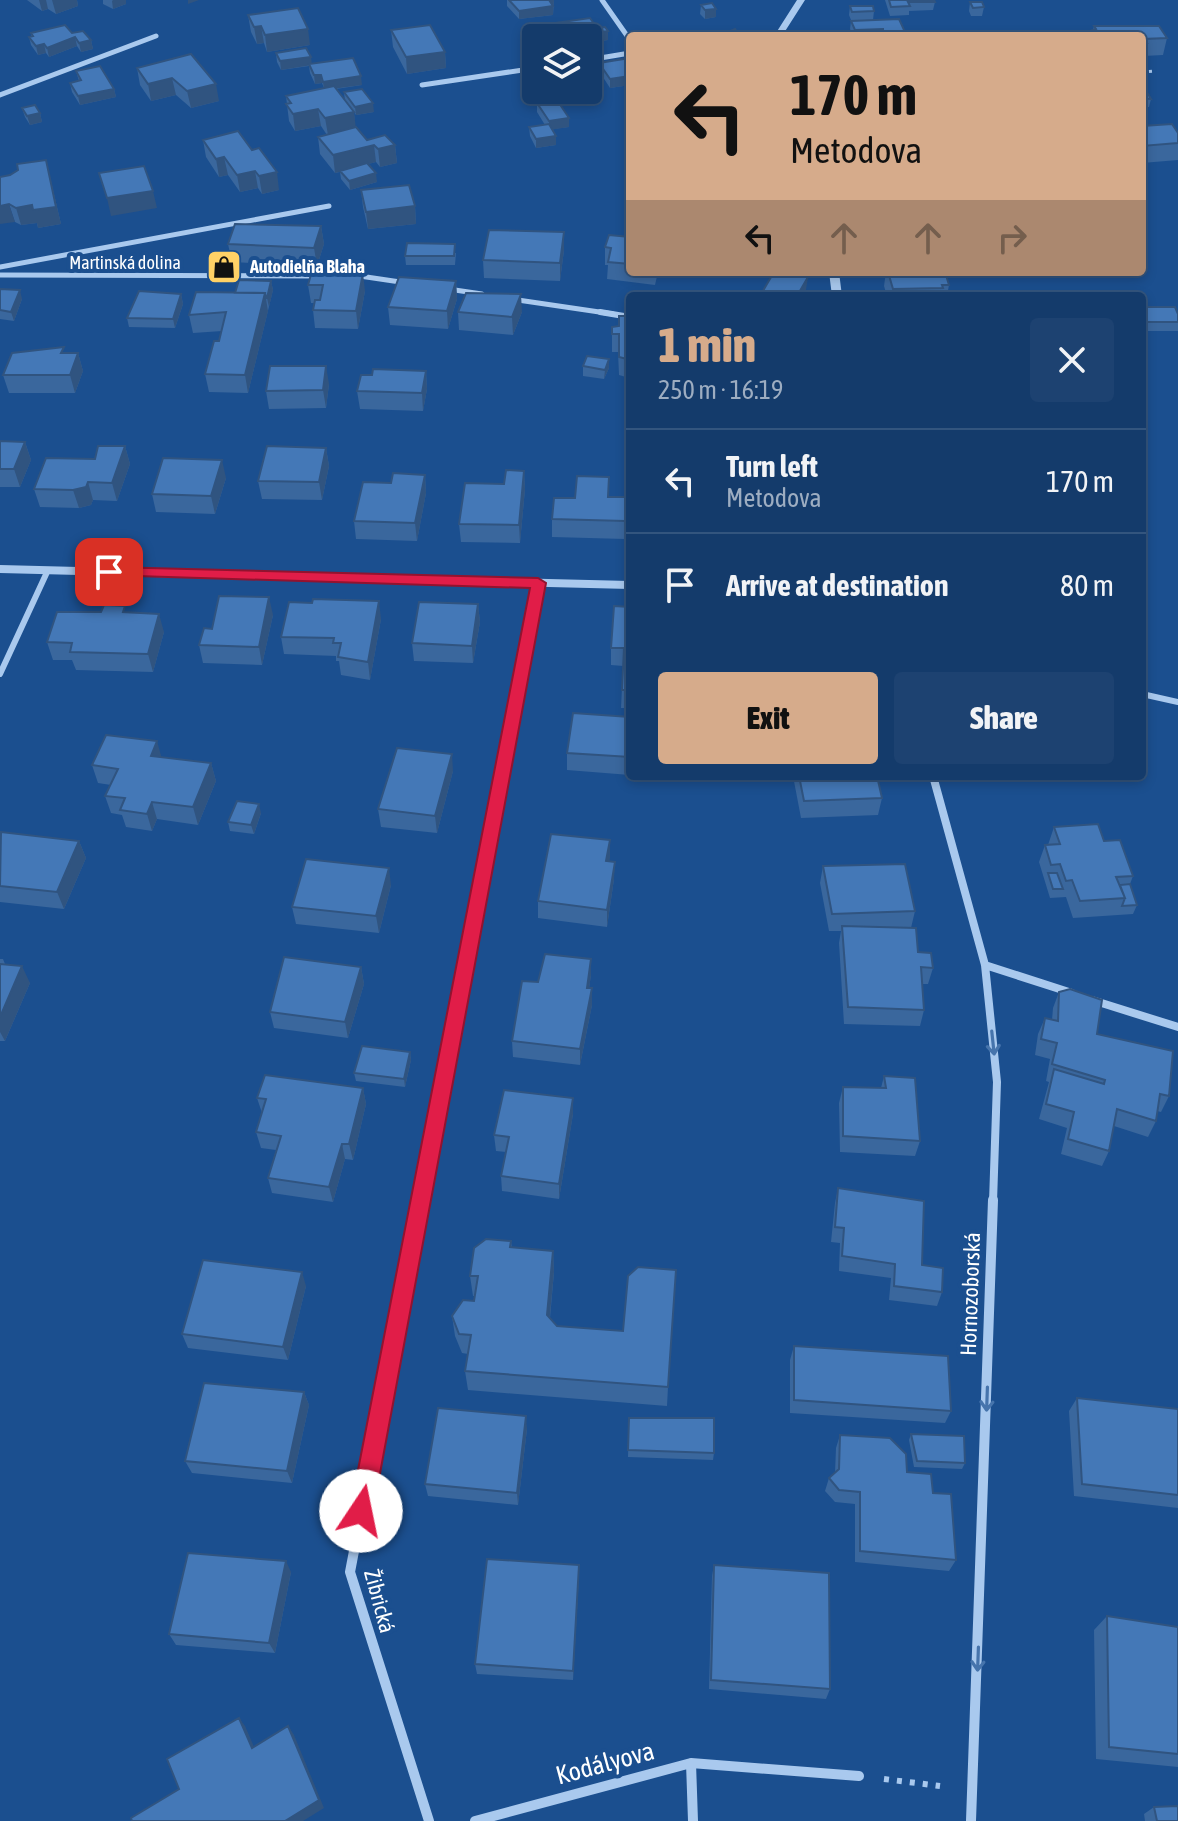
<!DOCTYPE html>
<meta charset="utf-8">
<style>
body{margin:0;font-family:"Asap Condensed",sans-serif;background:#1d4271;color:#f1f3f6;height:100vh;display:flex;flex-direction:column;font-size:30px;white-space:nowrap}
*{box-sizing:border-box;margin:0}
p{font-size:26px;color:#9dadc1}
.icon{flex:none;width:44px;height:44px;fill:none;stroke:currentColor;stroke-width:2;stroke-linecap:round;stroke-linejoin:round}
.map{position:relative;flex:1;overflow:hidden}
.drawer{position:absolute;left:626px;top:292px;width:520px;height:488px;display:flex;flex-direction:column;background:#143b6b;border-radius:8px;box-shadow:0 4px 12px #0003,0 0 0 2px #33557e}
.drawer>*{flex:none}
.guide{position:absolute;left:626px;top:32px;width:520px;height:244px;border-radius:8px;box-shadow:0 4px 12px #0003,0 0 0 2px #33557e;background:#d6ab8b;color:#111;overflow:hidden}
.controls{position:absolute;left:522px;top:24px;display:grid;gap:16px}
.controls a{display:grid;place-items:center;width:80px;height:80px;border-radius:8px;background:#143b6b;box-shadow:0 4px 12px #0003,0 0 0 2px #33557e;font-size:40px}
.pin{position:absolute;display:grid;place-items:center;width:68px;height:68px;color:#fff;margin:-34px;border-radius:16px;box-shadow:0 4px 12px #0006}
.me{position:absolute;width:88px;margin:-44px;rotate:11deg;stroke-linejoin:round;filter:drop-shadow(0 0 6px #0008)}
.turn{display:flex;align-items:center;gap:28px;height:168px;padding:0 32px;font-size:36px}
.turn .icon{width:104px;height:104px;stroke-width:2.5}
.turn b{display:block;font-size:56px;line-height:68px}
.lanes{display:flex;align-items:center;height:76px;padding:0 32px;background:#0003;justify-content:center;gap:40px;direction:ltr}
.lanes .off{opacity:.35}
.round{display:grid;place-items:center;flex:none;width:84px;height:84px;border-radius:8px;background:#1d4271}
.summary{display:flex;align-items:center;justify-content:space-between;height:136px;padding:0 32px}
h1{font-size:48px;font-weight:800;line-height:60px;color:#d6ab8b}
.button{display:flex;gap:16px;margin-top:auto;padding:16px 32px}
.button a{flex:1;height:92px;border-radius:8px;background:#d6ab8b;color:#111;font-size:32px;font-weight:800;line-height:92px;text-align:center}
.button a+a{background:#1d4271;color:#f1f3f6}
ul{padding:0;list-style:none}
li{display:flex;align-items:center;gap:24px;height:104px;padding:0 32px;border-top:2px solid #33557e}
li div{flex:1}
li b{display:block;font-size:30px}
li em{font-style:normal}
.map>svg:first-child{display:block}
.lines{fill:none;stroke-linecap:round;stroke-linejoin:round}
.path-far1{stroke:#a9c9ee;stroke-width:3;stroke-dasharray:3 4;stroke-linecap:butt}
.path{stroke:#a9c9ee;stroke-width:6;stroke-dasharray:5 8;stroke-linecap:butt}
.minor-far3{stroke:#a9c9ee;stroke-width:5}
.minor-far2{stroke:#a9c9ee;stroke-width:6}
.minor-far1{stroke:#a9c9ee;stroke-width:8}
.minor{stroke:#a9c9ee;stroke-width:10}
.tertiary{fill:#a9c9ee;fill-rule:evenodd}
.wall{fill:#3a679d}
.shaded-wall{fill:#305480}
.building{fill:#4478b7;stroke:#305480;stroke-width:2}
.oneway{stroke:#4674ac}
.route{fill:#e11d48;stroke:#92132f;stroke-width:2}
.labels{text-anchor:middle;stroke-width:8;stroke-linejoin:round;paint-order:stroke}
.far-street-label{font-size:18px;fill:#fff;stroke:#1b4f8f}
.far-poi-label{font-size:18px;font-weight:bold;fill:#fff;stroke:#1b4f8f;text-anchor:start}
.street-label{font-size:22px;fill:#fff;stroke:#1b4f8f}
.near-street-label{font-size:26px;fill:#fff;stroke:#1b4f8f}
</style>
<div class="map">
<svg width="1178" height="1821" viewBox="0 0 1178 1821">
<rect width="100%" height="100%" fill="#1b4f8f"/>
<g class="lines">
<path class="path-far1" d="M1142,72L1155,71"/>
<path class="path" d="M884,1779L940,1786"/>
<path class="minor-far3" d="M602,0L630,40
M728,36H775
M588,60L630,53
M422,85L536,68
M0,95L156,36
M0,267L329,206
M0,275L319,276
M353,275L407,283
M448,289L482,294
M511,299L613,314"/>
<path class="minor-far2" d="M600,312L630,317
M0,674L48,570
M1142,694L1178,702
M514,708L538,583"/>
<path class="minor-far1" d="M933,776L985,965L997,1082L993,1202
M985,965L1072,993
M1092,1000L1178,1027
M420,1202L515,706"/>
<path class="minor" d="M421,1200L350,1572L429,1821
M691,1763L859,1776
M475,1821L691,1763L693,1821
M971,1821L993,1200"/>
<path class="tertiary" d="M797,0H805L782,36H774Z
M829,272H839L842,296H832Z
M0,565L630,581V589L0,573Z"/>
</g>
<path class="wall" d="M27,0H77L78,6L56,14L48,9L42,11Z
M103,0H126V4L113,9L103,4Z
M507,0H554L553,15L519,19L507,6Z
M885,0H934L935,2L933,10L909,11V15L890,16Z
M970,2L984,7L982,16H971L969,11Z
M701,5L716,9V17L705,19L700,14Z
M850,6L874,11L873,20H851L849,15Z
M248,15L310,45L267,52L264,43L257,44L251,32Z
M851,21L905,32L904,36H853L850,29Z
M555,23L597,28L608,31V40L588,43V38H559L555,31Z
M1094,26L1167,38L1163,55L1144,56L1142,60V36H1087L1088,32L1093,30Z
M391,30L445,52L446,68L407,74L393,47Z
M31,33H72L91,40L93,49L81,52L77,46L49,57L46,53L38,55L31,45L29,37L31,36Z
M276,53L312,64L362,85L336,89L345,101L344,92L374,112L356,115L354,112L355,128L367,140L395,145L397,163L380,167L376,162L368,164L377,182L350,190L341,179L340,172L335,173L320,154L318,137L327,135L321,126L295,131L289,121L286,96L324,88L322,83L315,84L310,73L309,66L281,70L277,62Z
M191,54L219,101L191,108L176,95L151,101L140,85L137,68Z
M630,58V85L610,88L599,71V63Z
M536,64V90H588L592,102L578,104L575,100L559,103L569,118V127L553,129L556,136V145L536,148L530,136L529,127L545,125L537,112V105L523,83V66Z
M76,71L114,89L116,97L80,105L72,92L70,83L79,81Z
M1142,84L1151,99L1149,107H1142Z
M22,108L40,113L42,122L30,125L25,117Z
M1142,126L1178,133V160L1142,163Z
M238,131L279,190L262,194L258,188L240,192L228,175L219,177L206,157L203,140Z
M0,177H50L61,224L38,228L37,223L21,225L15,222Z
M361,190L415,206L416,224L368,229L363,207Z
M321,226L324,244L317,266L232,262L228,244Z
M564,232V250L560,281L484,278L483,260Z
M630,237V272H658L655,285L607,279L608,265H605V247Z
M456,253L455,265H406L405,256Z
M312,271L365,291L358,329L315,328L313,310L314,303H311L308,285Z
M733,272H770V275L732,274Z
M886,272H975L974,276L946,275L949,285L947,296H887L884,286Z
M271,281L273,290L248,393L209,392L205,374L219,341L222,331L193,333L189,315L235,293Z
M456,281L457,299L448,329L390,325L388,307Z
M0,289L22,299L14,321L0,319Z
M181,294L183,304L175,328L129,327L127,318Z
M1142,307L1178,314V331H1142Z
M458,312H522L513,335L459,330Z
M630,316V384H626V377L619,375L618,352H612V327L619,326Z
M65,353H78L83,371L75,393H9L3,375Z
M583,366L609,368L604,379L583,376Z
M426,371L427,389L423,411L360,409L357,391L372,375Z
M329,384L326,408L269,409L266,391Z
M0,441L25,442L31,460L20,487H0Z
M125,446L130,464L117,501L93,500L91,505L79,508L40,507L34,489Z
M326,448L329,466L322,500L262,499L258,481Z
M524,471L525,489L520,543L461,542L459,524L504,484Z
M425,475L426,493L417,541L356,539L354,521L391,483Z
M226,478L215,514L156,512L152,494Z
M609,497L626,515L625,539L552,537V519L575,498Z
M478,604L480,622L473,663L414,661L412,643Z
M630,607V708H621L623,666L611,665V648Z
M127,612L164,632L153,672L76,670L72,660H53L47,642Z
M273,615L262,665L203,663L199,645L212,629Z
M381,619L370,680L341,675L339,661H336V656L284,654L281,637Z
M630,717V775L567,770V753Z
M161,757L211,763L216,781L198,825L157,819L152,831L126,827L122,815L111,813L105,796L111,785L98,783L92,765Z
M453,771L437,833L381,827L378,809Z
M793,776H877L882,798L878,815L801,818Z
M261,813L254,834L230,831L228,822Z
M1054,827L1104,841L1133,876L1130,884L1137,905L1133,914L1073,918L1066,897L1050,898L1039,862L1045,845H1048Z
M0,834L79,841L86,858L64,909L0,902Z
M610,840L609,861L614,879L607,927L538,918V901Z
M823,866L915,911L911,928L918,952L933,968L928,984H922L924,1010L920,1026L844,1024L839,943L841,931H829L820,883Z
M391,885L379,933L296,924L292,907Z
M0,959H3L5,964L30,983L5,1041H0Z
M591,959V975L589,988L592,1005L580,1065L513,1057L512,1041L538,982Z
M361,967L364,984L348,1038L274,1028L270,1012Z
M1059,992L1097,1034L1169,1096L1161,1112L1157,1111L1156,1121L1148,1137L1114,1126L1109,1151L1102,1166L1061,1154L1067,1128L1039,1119L1049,1082L1046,1081L1050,1059L1035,1055L1038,1034L1045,1018L1052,1020L1053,1008Z
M410,1052L411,1060L405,1087L356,1081L354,1073Z
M884,1076L920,1141L915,1156L840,1152L839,1103L843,1087L881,1088Z
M363,1088L366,1104L353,1160L345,1159L333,1202L272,1193L268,1178L276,1150L261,1148L256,1132L262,1113L257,1098Z
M573,1114L559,1199L502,1191L501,1176L506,1152L496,1151L494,1135Z
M838,1188L922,1265L942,1292L937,1306L889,1300L891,1278L839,1271L840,1243L831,1242L835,1203Z
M511,1241L512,1248L553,1251L554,1272L550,1318L557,1326L668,1387L667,1406L468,1390L465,1371L468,1354L462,1353L455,1336L452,1316L474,1301L475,1296H473L470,1276Z
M306,1286L288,1360L188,1348L182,1334Z
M794,1346L951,1411L945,1423L790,1413V1360Z
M304,1392L309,1405L292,1483L192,1473L185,1461Z
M1077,1398L1178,1409V1508L1074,1496L1069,1411Z
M629,1418L714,1453L713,1460L628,1457Z
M527,1429L518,1505L428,1496L425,1484Z
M911,1434L965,1463L962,1469L914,1467L909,1440Z
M840,1435L907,1472L933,1493L956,1560L949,1571L855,1562V1504L835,1502L825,1491L829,1478L835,1473L836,1448Z
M714,1565L830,1689L826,1699L709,1689L712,1576Z
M291,1572L275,1653L176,1645L169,1634Z
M579,1576L573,1680L477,1674L475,1664Z
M1107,1616L1178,1627V1767L1096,1759L1094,1630Z
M1154,1807L1178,1821H1145L1144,1814Z"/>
<path class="shaded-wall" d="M39,0H46L48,9L42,11Z
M52,0H77L78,6L56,14Z
M113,0H126V4L113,9L112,1Z
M188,0H199L188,4Z
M548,0H554L553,15L519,19V11Z
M716,9V17L705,19V10Z
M261,26L264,43L257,44L254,27Z
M308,29L310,45L267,52L265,35Z
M608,31V40L588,43V38H564Z
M75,37L77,46L49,57L47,48Z
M91,40L93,49L81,52L79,43Z
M1147,43L1143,60H1142V44Z
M44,44L46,53L38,55L36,46Z
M445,52L446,68L407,74L406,57Z
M311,57L312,65L281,70L280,61Z
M314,75H321L322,83L315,84Z
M361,76L362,85L324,90L323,82Z
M630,76V85L610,88V79Z
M172,78L176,95L151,101L148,84Z
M216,84L219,101L191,108L187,91Z
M588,85H592V102L578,104V90H588Z
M114,89L116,97L80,105L78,96Z
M538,90H575V100L540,107L539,105Z
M373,103L374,112L356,115L355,107Z
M318,109L321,126L295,131L293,114Z
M354,112L356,129L328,135L325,118Z
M40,113L42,122L30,125L27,116Z
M569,118V127L549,130V121Z
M556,136V145L536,148V139Z
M374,145L376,162L335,173L333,155Z
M395,145L397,163L380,167L378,149Z
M224,157L228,175L219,177L216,159Z
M46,160L61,224L38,228L37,223L21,225L16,208Z
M255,171L258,188L240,192L237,175Z
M277,172L279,190L262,194L259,176Z
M376,173L377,182L350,190L349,181Z
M153,191L157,208L111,216L107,198Z
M9,204L15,222L0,224V206Z
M415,206L416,224L368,229L366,212Z
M321,226L324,244L317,266L314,248Z
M564,232V250L560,281V263Z
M363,273L365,291L358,329L356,311Z
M808,277L805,296H797Z
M271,281L273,290L269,307L267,298Z
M456,281L457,299L448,329L447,311Z
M20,290L22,299L14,321L11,312Z
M265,293L268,311L248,393L245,375Z
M181,294L183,304L175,328L173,319Z
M521,294L522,312L513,335L512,317Z
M78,353L83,371L75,393L70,375Z
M609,359V368L604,379L605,370Z
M326,366L329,384L326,408L323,390Z
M426,371L427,389L423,411L422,393Z
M25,442L31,460L20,487L14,469Z
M125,446L130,464L117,501L112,483Z
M326,448L329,466L322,500L319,482Z
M222,460L226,478L215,514L211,496Z
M524,471L525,489L520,543L519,525Z
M425,475L426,493L417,541L415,523Z
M88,482L93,500L91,505L79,508L73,490Z
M269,597L273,615L262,665L259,647Z
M379,601L381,619L370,680L368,662Z
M478,604L480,622L473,663L472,646Z
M159,614L164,632L153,672L148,654Z
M157,741L162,759L151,756Z
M452,754L453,771L437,833L435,816Z
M211,763L216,781L198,825L193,807Z
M152,802L157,819L152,831L147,814Z
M259,804L261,813L254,834L251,825Z
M610,840V858L606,878V861Z
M79,841L86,858L64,909L57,892Z
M615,862L614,879L607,927V910Z
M389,868L391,885L379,933L376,916Z
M591,959V975L587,1004V988Z
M22,966L30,983L5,1041L0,1032V1017Z
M361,967L364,984L348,1038L345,1022Z
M592,988V1005L580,1065V1049Z
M410,1052L411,1060L405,1087L404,1079Z
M363,1088L366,1104L353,1160L349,1144Z
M573,1098V1114L559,1199V1184Z
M342,1144L345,1159L333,1202L329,1187Z
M553,1251L554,1272L548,1335L547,1315Z
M302,1272L306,1286L288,1360L283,1347Z
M304,1392L309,1405L292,1483L287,1471Z
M526,1416L527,1429L518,1505L517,1493Z
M286,1561L291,1572L275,1653L269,1643Z
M579,1565V1576L573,1680V1671Z
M239,1718L245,1726L258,1756L252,1748Z
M288,1726L294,1735L324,1808L303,1821H285Z"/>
<path class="building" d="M509,0H549L553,6L519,11Z
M889,0H934L935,2H908L910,6L891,7Z
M970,2H982L984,7L973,8Z
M712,3L716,9L705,10L701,5Z
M850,6H873L874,11L852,12Z
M298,8L308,29L265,35L261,26L254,27L248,15Z
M590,18L597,28L605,27L608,31L564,38L555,23Z
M899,19L905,32L883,33V29L855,30L851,21Z
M65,25L72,33L83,31L91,40L79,43L75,37L47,48L44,44L36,46L29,37L33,36L31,33Z
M430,25L445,52L406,57L391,30Z
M1094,26H1159L1167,38L1144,39L1147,43L1142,44V36H1092L1088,32L1096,29Z
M735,29L740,36H704L726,33Z
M306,48L311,57L280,61L276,53Z
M191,54L216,84L187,91L172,78L148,84L137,68Z
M353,58L361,76L323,82L321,75H314L309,64Z
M630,58V76L610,79L599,63Z
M536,64V87L523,66Z
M100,66L114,89L78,96L70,83L81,80L76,71Z
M1142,84L1151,99L1142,98Z
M334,86L354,112L325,118L318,109L293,114L286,104L291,103L286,96Z
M362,89L373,103L355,107L344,92Z
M557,100L569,118L549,121L537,103Z
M35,105L40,113L27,116L22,108Z
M549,124L556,136L536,139L529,127Z
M1172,124L1178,133V143L1142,146V126Z
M356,127L367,140L385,135L395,145L378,149L374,145L333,155L318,137Z
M238,131L252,150L259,148L277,172L259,176L255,171L237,175L224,157L216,159L203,140Z
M46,160L56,207L33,210L32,205L16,208L9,204L0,206V177L10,175L18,170L17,164Z
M367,163L376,173L349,181L340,171Z
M144,166L153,191L107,198L99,173Z
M409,185L415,206L366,212L361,190Z
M235,224L321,226L314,248L228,244Z
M489,230L564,232L560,263L483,260Z
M609,235L630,237V264L608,262L611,248L605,247Z
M407,243L455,244L454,256H405Z
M312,271L363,273L356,311L313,310L315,300H320L323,285H308Z
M774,272H786L808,277L797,296H760Z
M888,272H937L938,275H946L949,285H942L943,288L893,289Z
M399,277L456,281L447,311L388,307Z
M239,280L271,281L267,298H266L265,293H235Z
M0,289L20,290L11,312L0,310Z
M139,291L181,294L173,319L127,318Z
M196,292L265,293L245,375L205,374L214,341H219L226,312L189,315Z
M466,293L521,294L512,317L458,312Z
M1142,307H1175L1178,314V322H1142Z
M619,316H630V366H627V359L619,357V334H612V327L619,326Z
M64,347L61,353H78L70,375H3L12,353Z
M587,356L609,359L605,370L583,366Z
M270,366H326L323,390L266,391Z
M373,369L426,371L422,393L357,391L361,375H372Z
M0,441L25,442L14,469H0Z
M98,446H125L112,483L88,482L86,487L73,490L34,489L46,458L95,459Z
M267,446L326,448L319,482L258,481Z
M163,458L222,460L211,496L152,494Z
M506,470L524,471L519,525L459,524L465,483L504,484Z
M393,473L425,475L415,523L354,521L363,482L391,483Z
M577,476L609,477L608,497H627L625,521L552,519L554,498H575Z
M219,596L269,597L259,647L199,645L204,628L212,629Z
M313,599L379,601L368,662L338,657L341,643H333L334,638L281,637L289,602L312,603Z
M419,602L478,604L472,646L412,643Z
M104,605L125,606L123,612L159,614L148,654L70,652L72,643L47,642L57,612H101Z
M614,606L630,607V690H622L624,648H611Z
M573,713L630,717V757L567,753Z
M106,735L157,741L151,756L211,763L193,807L152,802L147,814L120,810L125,798L105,796L118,769L92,765Z
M397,748L452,754L435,816L378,809Z
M799,776H877L882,798L804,801Z
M237,801L259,804L251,825L228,822Z
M1098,824L1104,841L1120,840L1133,876L1116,877L1125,898L1080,901L1072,880L1066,881L1060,864L1051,865L1045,845L1060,844L1054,827Z
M1,832L79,841L57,892L0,886Z
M551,834L610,840L606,861L615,862L607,910L538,901Z
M306,859L389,868L376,916L292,907Z
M905,864L915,911L832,914L823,866Z
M1048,873H1057L1063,889H1053Z
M1130,884L1137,905L1122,906L1125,898L1120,885Z
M842,926L916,928L918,952L931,953L933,968L921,967L924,1010L848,1007Z
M545,954L591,959L587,988H592L580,1049L512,1041L522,981L538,982Z
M284,957L361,967L345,1022L270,1012Z
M0,964L22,966L0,1017Z
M1070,989L1102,1000L1097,1034L1173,1051L1169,1096L1160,1094L1156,1121L1117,1109L1109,1151L1068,1139L1074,1112L1046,1104L1054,1069L1104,1084L1105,1080L1052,1064L1057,1043L1041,1039L1045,1018L1058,1021L1059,992Z
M362,1046L410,1052L404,1079L354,1073Z
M265,1075L363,1088L349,1144H342L329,1187L268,1178L281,1136L256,1132L266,1099L257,1098Z
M884,1076L915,1078L920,1141L843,1136V1087L886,1088Z
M504,1090L573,1098L559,1184L501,1176L509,1137L494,1135Z
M838,1188L924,1201L922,1265L943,1268L942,1292L894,1286L895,1264L842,1256L844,1228L835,1227Z
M486,1239L511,1241L510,1247L553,1251L547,1315L557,1326L623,1331L628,1276L638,1267L676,1270L668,1387L465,1371L471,1335L459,1334L452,1316L463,1300L474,1301L478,1276H470L474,1248Z
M203,1260L302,1272L283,1347L182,1334Z
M794,1346L948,1356L951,1411L794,1400Z
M204,1383L304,1392L287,1471L185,1461Z
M1077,1398L1178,1409V1495L1082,1484Z
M438,1408L526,1416L517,1493L425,1484Z
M629,1418H714V1453L628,1450Z
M911,1434L964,1436L965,1463L917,1461Z
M840,1435L890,1438L906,1454L907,1472L931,1474L933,1493L951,1494L956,1560L860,1551V1492L839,1490L829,1478L839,1469Z
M188,1553L286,1561L269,1643L169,1634Z
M487,1559L579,1565L573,1671L475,1664Z
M714,1565L829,1573L830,1689L711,1680Z
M1107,1616L1178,1627V1754L1109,1747Z
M239,1718L252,1748L288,1726L319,1800L285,1821H132L131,1818L179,1789L167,1759Z
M1178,1806V1821H1157L1154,1807Z"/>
<defs><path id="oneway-shaft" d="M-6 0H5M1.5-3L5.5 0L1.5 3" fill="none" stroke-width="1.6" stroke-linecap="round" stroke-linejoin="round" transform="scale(2)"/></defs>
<g class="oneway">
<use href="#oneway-shaft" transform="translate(993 1043) rotate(84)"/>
<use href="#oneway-shaft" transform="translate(987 1399) rotate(92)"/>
<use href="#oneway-shaft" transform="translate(978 1659) rotate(92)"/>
</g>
<path class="route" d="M109,567L538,578L546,583L373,1511L370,1519L361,1523L353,1519L350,1511L530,588L104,575L101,572Z"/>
<defs>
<g id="shop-square" transform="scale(1.8)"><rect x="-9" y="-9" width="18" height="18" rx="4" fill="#ffd166" stroke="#1b4f8f"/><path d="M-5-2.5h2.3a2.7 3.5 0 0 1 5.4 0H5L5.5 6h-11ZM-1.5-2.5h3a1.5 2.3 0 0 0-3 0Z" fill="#111"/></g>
</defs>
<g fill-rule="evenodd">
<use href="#shop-square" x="224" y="267"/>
</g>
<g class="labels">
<g class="far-street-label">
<text x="125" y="269">Martinská dolina</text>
</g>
<g class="far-poi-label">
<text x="250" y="273">Autodielňa Blaha</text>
</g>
<g class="street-label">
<text transform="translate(970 1294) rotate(-88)" y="8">Hornozoborská</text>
<text transform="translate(380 1601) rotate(75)" y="8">Žibrická</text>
</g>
<g class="near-street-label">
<text transform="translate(605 1763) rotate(-15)" y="9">Kodályova</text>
</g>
</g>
</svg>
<div class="controls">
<a><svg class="icon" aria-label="layers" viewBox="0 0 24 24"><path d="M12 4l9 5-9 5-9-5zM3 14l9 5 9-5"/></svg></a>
</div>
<div class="pin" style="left:109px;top:572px;background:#d93025"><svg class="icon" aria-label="arrive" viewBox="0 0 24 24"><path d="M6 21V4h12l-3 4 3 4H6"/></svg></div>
<svg class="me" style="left:361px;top:1511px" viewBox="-20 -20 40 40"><circle r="19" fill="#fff"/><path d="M0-13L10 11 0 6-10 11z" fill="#e11d48"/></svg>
<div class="guide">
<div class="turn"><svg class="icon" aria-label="left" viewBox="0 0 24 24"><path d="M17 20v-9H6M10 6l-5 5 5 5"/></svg><div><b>170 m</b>Metodova</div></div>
<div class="lanes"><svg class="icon" aria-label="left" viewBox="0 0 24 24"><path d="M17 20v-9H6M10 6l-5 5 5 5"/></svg><svg class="icon off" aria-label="ahead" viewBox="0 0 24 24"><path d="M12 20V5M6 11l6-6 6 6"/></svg><svg class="icon off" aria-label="ahead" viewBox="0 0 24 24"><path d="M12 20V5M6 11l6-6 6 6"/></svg><svg class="icon off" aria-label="right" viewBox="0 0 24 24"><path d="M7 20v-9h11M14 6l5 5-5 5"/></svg></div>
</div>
<section class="drawer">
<div class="summary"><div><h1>1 min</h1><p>250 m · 16:19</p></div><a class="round"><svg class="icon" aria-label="close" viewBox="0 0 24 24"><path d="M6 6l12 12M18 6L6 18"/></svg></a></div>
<ul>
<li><svg class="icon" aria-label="left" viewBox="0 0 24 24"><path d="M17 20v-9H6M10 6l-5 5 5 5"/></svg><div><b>Turn left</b><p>Metodova</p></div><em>170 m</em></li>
<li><svg class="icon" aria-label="arrive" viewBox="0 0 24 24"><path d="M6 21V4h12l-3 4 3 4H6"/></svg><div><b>Arrive at destination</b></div><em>80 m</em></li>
</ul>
<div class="button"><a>Exit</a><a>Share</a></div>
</section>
</div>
